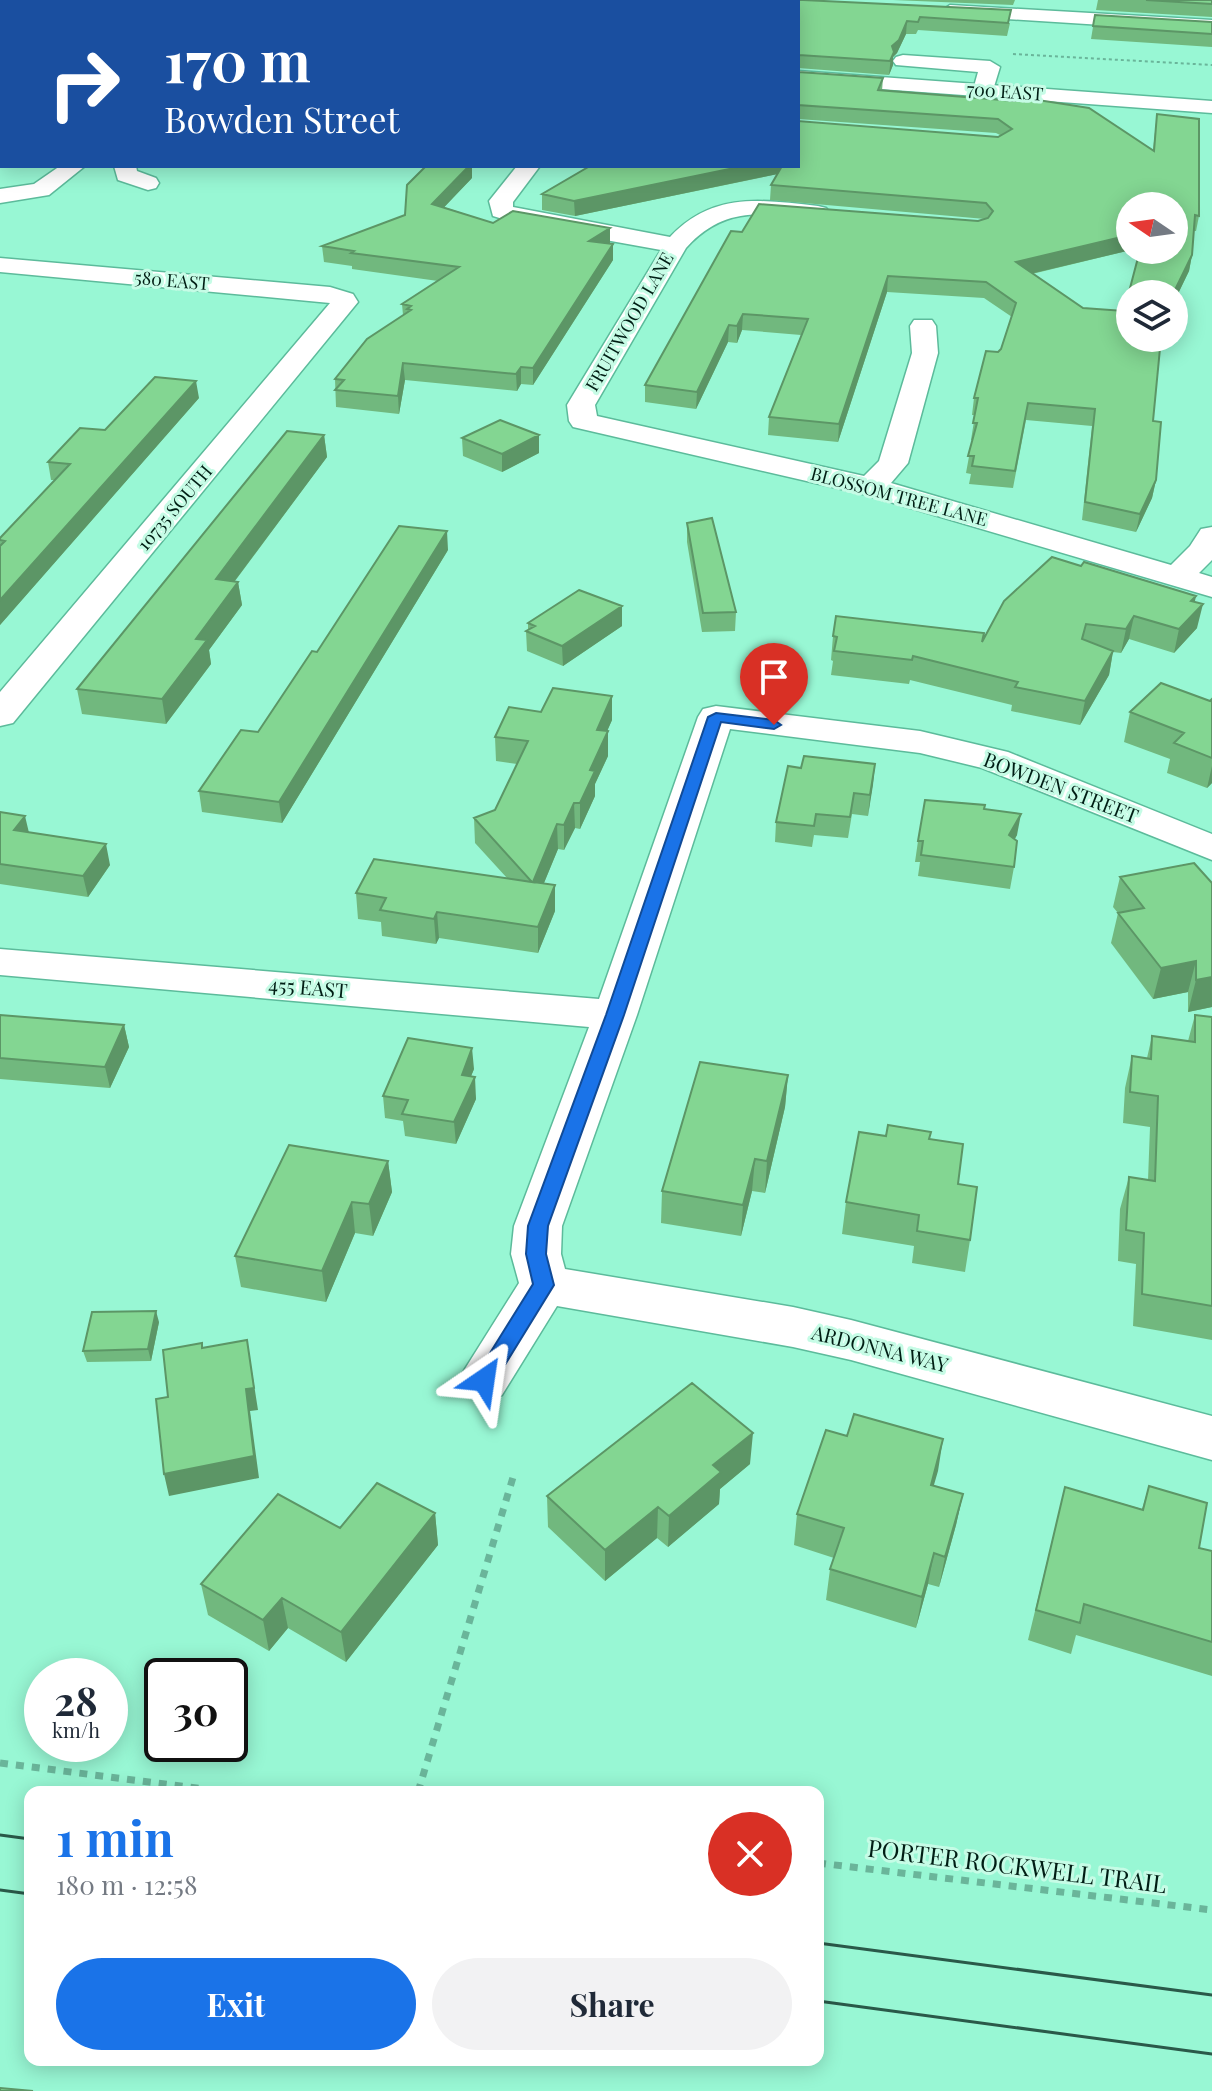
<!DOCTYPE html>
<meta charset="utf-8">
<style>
body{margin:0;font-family:"Playfair Display",serif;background:#f2f2f3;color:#1f2937;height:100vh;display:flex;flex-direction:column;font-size:30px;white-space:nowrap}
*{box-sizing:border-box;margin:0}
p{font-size:26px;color:#747a83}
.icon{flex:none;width:44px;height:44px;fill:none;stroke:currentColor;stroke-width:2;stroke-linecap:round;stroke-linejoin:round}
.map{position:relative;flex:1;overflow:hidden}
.drawer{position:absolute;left:24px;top:1786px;width:800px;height:280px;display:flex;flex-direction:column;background:#fff;border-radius:16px;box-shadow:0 4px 20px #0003}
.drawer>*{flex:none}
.hud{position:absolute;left:0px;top:0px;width:800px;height:168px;box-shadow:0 4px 20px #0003;background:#1a4fa0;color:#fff;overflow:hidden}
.needle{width:52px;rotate:283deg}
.fabs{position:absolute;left:1116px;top:192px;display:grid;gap:16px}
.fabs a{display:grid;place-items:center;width:72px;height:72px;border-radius:50%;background:#fff;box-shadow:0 4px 20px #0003;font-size:40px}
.speed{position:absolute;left:24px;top:1658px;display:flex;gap:16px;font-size:40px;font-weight:700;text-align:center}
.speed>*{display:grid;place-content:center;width:104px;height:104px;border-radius:50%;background:#fff;box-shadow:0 4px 20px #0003;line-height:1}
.speed small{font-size:20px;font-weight:400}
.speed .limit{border:4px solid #111;border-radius:12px;background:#fff;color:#111}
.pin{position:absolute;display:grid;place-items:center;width:68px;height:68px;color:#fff;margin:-82px -34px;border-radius:50% 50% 50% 0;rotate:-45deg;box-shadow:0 0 8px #0007}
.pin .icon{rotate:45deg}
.me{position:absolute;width:88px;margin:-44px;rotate:32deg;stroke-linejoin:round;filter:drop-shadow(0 0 6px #0008)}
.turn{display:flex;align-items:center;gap:28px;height:168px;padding:0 32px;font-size:36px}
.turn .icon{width:104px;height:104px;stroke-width:2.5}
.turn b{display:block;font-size:56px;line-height:68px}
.round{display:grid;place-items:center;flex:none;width:84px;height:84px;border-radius:42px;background:#f2f2f3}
.overview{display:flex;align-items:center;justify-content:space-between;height:136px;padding:0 32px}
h1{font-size:48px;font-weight:700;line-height:60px;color:#1a73e8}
.primary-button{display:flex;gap:16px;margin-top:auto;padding:16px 32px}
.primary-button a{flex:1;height:92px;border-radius:48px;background:#1a73e8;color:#fff;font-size:32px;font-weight:700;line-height:92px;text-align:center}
.primary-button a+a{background:#f2f2f3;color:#1f2937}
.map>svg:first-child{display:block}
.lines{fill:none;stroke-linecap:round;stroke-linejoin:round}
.minor-casing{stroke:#5cbb9b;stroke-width:3}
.major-casing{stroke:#5cbb9b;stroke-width:3}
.path-far1{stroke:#6ab59a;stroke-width:2;stroke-dasharray:3 3;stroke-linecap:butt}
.path{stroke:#6ab59a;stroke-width:7;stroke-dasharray:8 8;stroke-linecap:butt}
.minor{fill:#fff;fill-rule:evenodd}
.major{fill:#fff;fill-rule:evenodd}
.tram{stroke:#2a5949;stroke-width:3}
.wall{fill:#71b87e;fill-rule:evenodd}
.shaded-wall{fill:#5c9666}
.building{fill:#83d692;stroke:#5c9666;stroke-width:2;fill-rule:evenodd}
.route{fill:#1a73e8;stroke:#114b97;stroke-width:2}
.labels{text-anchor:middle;stroke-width:6;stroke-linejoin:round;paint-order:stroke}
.far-street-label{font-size:18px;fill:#001d14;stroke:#c6fce6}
.street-label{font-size:20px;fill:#001d14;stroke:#c6fce6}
.near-street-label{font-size:24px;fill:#001d14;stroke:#c6fce6}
</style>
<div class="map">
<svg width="1212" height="2091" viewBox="0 0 1212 2091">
<rect width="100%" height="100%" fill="#98f7d4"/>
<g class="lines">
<g class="minor-casing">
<path id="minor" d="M25,0H45L24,2Z
M950,5L1212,20V32L943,15L941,11Z
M2,32V44L0,45V33Z
M903,55L990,61L1000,67L993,90L983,96L973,90L978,72L896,65L893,61L896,57Z
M60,166H85L49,195L0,203V189L34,184Z
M114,166H136L137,171L156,178L159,183L156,188L148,190L118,180Z
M517,166H540L513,202V207L670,237C713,191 762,200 818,206L826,208L830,213L826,218L818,220C764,214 726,204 686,248L595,405L597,416L864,476L879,461L912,353L910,326L914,320H932L936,326L938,353L908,463L891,483L1171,565L1190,546L1201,529L1212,527V560L1199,573L1212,577V597L863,494L573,427L569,421L567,405L661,250L522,225L493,216L489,201Z
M0,258L330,287L353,294L358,302L13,723L0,726V692L330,303L0,272Z
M716,706L920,731L1008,752L1212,834V860L982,768L920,753L730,729L637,1015L562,1226L561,1254L565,1269L793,1307L851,1320L1212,1416V1460L851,1360L793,1347L557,1306L502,1395L484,1401L466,1395L458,1380L519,1283L511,1254L514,1226L589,1027L0,975V949L599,999L698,717L703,709Z"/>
</g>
<g class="major-casing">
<path id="major" d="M0,14H2V26H0Z
M798,71L1212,101V113L798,83Z"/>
</g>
<path class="path-far1" d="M1013,54L1212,65"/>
<path class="path" d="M0,1763L227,1792
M418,1792L514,1474
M818,1863L1212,1910"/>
<use href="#minor" class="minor"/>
<use href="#major" class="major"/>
<path class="tram" d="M0,1835L30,1839
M0,1890L30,1894
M818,1943L1212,1995
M818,2001L1212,2054"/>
</g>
<path class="wall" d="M525,0H743L742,2H540Z
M893,0H1015L1013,5Z
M1098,0H1212V17L1096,10Z
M798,2L1010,23L1007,36L918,30L916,34H906L897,53L893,57V65L889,75L798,68Z
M1095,15L1212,22V47L1091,39Z
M798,69L799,72L883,78L882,91L1015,101L1019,97L1089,108L1153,150L1157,114L1199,119V216L1196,231H1194L1192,255L1189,271L1174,302V294H1130V338H1161L1153,421L1161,422L1156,480L1152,498L1136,532L1082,520L1092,426L1026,420L1013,488L969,484L971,474L966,473L972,440H971L975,415H972L974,398L986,351L998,352L1001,349L1012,317L984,298L887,292L838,442L768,435L769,417L801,335L742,330L737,343L728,342L696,409L645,402V385L731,231L742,232L759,204L978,221L985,219L770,200L771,185L778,174L575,216L542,210V194L590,166H798V121L998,137L1000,135L996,133L798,119ZM1130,206H1174V250H1140L1124,311L1083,308L1032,274L1131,250H1130Z
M472,178L444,207L493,223L613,244V260L533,385L521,384L517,391L405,380L399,414L336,407L335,379L403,315L402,304L438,281L352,269V266L324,262L322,246L405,215Z
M199,398L0,625V538L55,480H51L48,462L105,430Z
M324,435L327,457L235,581L238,582L242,605L209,650L211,664L166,724L82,714L77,689Z
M462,438L539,453L502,472L463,456Z
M687,523L736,612L735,631L702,632L687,542Z
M448,550L282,823L202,812L199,791L258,732L317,652Z
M1195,602L1197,628L1174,653L1129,639L1121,653L1113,652L1109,675L1080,725L1011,711L1012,705L910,680L909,684L831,675L833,661L831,660L833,636L983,641Z
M528,623L622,626L563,666L527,651L526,631L528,630Z
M612,696V720L607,731L608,756L595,784V796L580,829L575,828L564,850L558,849L544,883L555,885V911L538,953L439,938L436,944L382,936L381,922L358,919L356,893L507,878L475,843L474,818L495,810L517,764L496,761L495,737L541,712Z
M1212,699V783L1207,788L1167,773L1170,759L1124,742L1130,712L1210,701Z
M875,764L868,816L852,814L848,838L814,835L812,847L775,842L776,822L801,768Z
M984,809L1017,835L1014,840V867L1010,889L918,876L920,862H915L918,841Z
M0,812L29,832L110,865L88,897L0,884Z
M1194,863L1212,1007L1188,1012V992L1153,999L1111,943L1118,913L1113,907L1120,877Z
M0,1015L124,1025L129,1047L110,1088L0,1079Z
M1195,1015L1212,1017V1340L1133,1326L1136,1264L1118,1261L1120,1209L1129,1177L1148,1180L1150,1127L1123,1123L1125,1088L1132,1056L1147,1058L1152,1036L1188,1041Z
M474,1069L471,1076L476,1099L456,1144L405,1136L403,1121L385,1118L383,1096Z
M788,1075L785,1107L765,1193L752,1191L741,1236L661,1223L662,1191Z
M886,1136L929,1139L958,1184L970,1240L965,1272L912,1263L914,1246L842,1234L846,1202Z
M388,1161L392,1192L373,1236L355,1233L326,1302L241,1287L235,1256Z
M159,1322L151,1361L87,1362L83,1351Z
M847,1436L943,1439L933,1485L963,1494L956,1525L939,1587L928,1584L916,1628L826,1600L830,1569L834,1558L794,1545L797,1514Z
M750,1464L720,1489L719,1504L668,1547L657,1538L605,1581L548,1527L547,1496Z
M1149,1486L1199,1548L1212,1551V1676L1076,1635L1071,1654L1028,1640L1065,1487L1142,1509Z
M435,1513L438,1545L346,1662L288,1628L269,1651L208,1615L201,1584L340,1528Z"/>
<path class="shaded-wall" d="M481,0H492L490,2H479Z
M907,21L906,34L897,53L893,57V65L889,75L892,46Z
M2,65V88L0,89V66Z
M469,166H472V178L433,219L432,204Z
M744,166H787V172L575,216L574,201Z
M610,228V244L589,241Z
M1130,235V250H1131L1013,278L1016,262Z
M613,244V260L533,385V368Z
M1192,255L1189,271L1174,302L1173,294Z
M888,276L887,292L838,442L839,424Z
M743,314L742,330L737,343V326Z
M729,325L728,342L696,409L697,392Z
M403,363L405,380L399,414L398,396Z
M521,367V384L517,391L516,374Z
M196,381L199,398L0,625V600Z
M324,435L327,457L219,602L216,579Z
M539,435V453L502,472V454Z
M1156,480L1152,498L1136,532L1140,514Z
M447,531L448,550L282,823L279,802Z
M238,582L242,605L209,650L211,664L166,724L162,699L196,639Z
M1196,596L1192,615L1203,604L1197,628L1174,653L1179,629L1191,601Z
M622,606V626L563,666L562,646Z
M1134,616L1129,639L1121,653L1126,629Z
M1113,651L1109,675L1080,725L1085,701Z
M612,696V720L605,736L608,731V756L595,784V796L580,829V803L590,770L597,730Z
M875,764L873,785L868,816L870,795Z
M1212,766V783L1207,788Z
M574,803L575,828L564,850V825Z
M1021,814L1017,835L1005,856L1009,835Z
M25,816L30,837L14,830Z
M557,824L558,849L534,907L533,882Z
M106,844L110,865L88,897L83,876Z
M555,885V911L538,953V927Z
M437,912L439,938L436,944L434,919Z
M1196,961L1188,992L1153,999L1161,968Z
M1212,977V1007L1188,1012L1196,980Z
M124,1025L129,1047L110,1088L105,1067Z
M472,1048L474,1069L463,1096L462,1075Z
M788,1075L785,1107L765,1193L767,1161Z
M475,1077L476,1099L456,1144L454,1122Z
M755,1159L752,1191L741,1236L743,1205Z
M388,1161L392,1192L373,1236L369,1204Z
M352,1202L355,1233L326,1302L322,1271Z
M156,1311L159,1322L151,1361L148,1349Z
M247,1340L258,1410L250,1411L259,1478L169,1496L164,1474L246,1389Z
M753,1433L750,1464L720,1489L719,1504L668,1547L669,1516L713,1465Z
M943,1439L938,1471L925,1516L931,1485Z
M963,1494L956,1525L939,1587L945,1557Z
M658,1507L657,1538L605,1581V1550Z
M435,1513L438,1545L346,1662L341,1632Z
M934,1553L928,1584L916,1628L922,1597Z
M282,1598L288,1628L269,1651L263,1620Z"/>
<path class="building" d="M370,0H481L479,2H370Z
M649,0H737L736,2H679Z
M747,0H803L1011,10L1008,23L920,17L918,22L907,21L899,40L892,46L894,52L890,61L799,55L798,56V2H746Z
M1146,0H1212V4Z
M1095,15L1212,22V34L1093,26Z
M798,69L799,72L883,78L878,90L1015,101L1019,97L1089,108L1154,151L1157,114L1199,119V216L1195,215L1192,255L1173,294H1130V338H1161L1153,421L1161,422L1156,480L1140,514L1085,502L1095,409L1028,403L1015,471L972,466L974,456H968L977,423H973L978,398H974L986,351L998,352L1001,349L1016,303L986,282L888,276L839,424L769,417L808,319L743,314L737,326L729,325L697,392L645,385L731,231L742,232L759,204L978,221L988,218L993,211L986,203L771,185L782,166H798V121L998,137L1012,129L998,119L798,105ZM1130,206H1174V250H1140L1124,311L1083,308L1016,262L1130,235Z
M426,166H469L432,204L493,223L513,211L610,228L589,241L613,244L533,368L521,367L516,374L403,363L398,396L335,390L344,380L335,379L367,339L411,310L407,309L411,306L402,304L459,267L351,253L354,251L322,246L405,215L407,185Z
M590,166H744L574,201L542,194Z
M155,377L196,381L0,600V546L5,541L0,540V538L70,464L48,462L80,428L105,430Z
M500,420L539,435L502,454L462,438Z
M287,431L324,435L216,579L238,582L196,639L207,640L162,699L77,689Z
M712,518L736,612L703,613L687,523Z
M399,526L447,531L279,802L199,791L241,730L258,732L312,651L317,652Z
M1052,557L1081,566L1084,562L1196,596L1191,601L1203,604L1179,629L1134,616L1126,629L1086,624L1082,639L1113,651L1085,701L1015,687L1018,682L913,656L912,660L834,651L837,637L833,636L836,616L984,633L982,642L1004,601Z
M579,590L622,606L562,646L526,631L535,626L528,623Z
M1161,683L1210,701L1212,699V758L1174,743L1184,733L1130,712Z
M553,688L612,696L597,730L608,731L590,770L595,771L580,803H574L564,825L557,824L533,882L555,885L538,927L437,912L434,919L380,910L386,898L356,893L374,859L532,882L474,818L495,810L528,741L495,737L509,707L541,712Z
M804,756L875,764L870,795L854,793L850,817L816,814L814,826L776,822L788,766L801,768Z
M925,800L985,805L984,809L1021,814L1009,835L1017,841L1014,867L921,855L923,841H918Z
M0,812L25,816L14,830L106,844L83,876L0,864Z
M1194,863L1212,883V977L1196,980V961L1161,968L1118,913L1144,908L1120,877Z
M0,1015L124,1025L105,1067L0,1058Z
M1195,1015L1212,1017V1306L1142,1294L1144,1233L1126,1230L1129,1177L1155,1181L1158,1096L1130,1092L1132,1056L1151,1059L1152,1036L1195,1042Z
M408,1038L472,1048L462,1075L475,1077L454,1122L402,1114L408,1100L383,1096Z
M700,1062L788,1075L767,1161L755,1159L743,1205L662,1191Z
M888,1125L931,1132L929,1139L963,1144L958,1184L977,1187L970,1240L917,1231L919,1215L846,1202L859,1132L886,1136Z
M289,1145L388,1161L369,1204L352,1202L322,1271L235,1256Z
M156,1311L148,1349L83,1351L92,1312Z
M247,1340L254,1388L246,1389L254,1456L164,1474L156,1399L168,1397L163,1350L202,1343V1348Z
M692,1383L753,1433L713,1465L721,1472L669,1516L658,1507L605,1550L547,1496Z
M854,1414L943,1439L931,1485L963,1494L945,1557L934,1553L922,1597L830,1569L844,1528L797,1514L826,1430L847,1436Z
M377,1483L435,1513L341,1632L282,1598L263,1620L201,1584L278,1494L340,1528Z
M1149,1486L1207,1503L1199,1548L1212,1551V1642L1084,1604L1080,1623L1036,1610L1065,1487L1143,1510Z
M0,2088L33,2091H0Z"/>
<path class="route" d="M716,713L774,720L781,725L774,729L721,722L624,1015L548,1226L546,1254L554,1285L492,1386L484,1389L477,1386L474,1380L477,1374L533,1284L526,1254L528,1226L606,1015L708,717Z"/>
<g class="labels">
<g class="far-street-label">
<text transform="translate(1005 92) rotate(4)" y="6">700 EAST</text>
<text transform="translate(172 281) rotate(5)" y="6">580 EAST</text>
<text transform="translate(630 322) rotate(-60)" y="6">FRUITWOOD LANE</text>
<text transform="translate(899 497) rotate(15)" y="6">BLOSSOM TREE LANE</text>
<text transform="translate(175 508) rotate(-50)" y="6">10735 SOUTH</text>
</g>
<g class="street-label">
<text transform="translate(1061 788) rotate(21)" y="7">BOWDEN STREET</text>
<text transform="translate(308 988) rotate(5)" y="7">455 EAST</text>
<text transform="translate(880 1349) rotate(14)" y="7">ARDONNA WAY</text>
</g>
<g class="near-street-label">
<text transform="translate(1017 1867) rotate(7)" y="8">PORTER ROCKWELL TRAIL</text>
</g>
</g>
</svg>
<div class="fabs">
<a><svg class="needle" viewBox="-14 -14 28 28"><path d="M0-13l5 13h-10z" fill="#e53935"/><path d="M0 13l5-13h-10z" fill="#747a83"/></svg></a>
<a><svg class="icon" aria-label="layers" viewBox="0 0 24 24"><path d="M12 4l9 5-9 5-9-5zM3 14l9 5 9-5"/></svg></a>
</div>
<div class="speed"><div>28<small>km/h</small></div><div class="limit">30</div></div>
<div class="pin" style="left:774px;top:725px;background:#d93025"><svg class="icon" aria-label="arrive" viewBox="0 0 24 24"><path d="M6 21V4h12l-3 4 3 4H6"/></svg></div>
<svg class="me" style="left:484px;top:1380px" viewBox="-20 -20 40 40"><path d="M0-17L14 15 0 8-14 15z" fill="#1a73e8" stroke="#fff" stroke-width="4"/></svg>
<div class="hud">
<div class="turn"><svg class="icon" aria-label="right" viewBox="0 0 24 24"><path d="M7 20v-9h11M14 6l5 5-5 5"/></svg><div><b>170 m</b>Bowden Street</div></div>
</div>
<section class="drawer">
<div class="overview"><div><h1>1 min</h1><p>180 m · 12:58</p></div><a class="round" style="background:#d93025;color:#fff"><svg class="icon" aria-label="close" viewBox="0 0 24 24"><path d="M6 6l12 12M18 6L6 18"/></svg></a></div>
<div class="primary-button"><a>Exit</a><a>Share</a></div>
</section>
</div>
